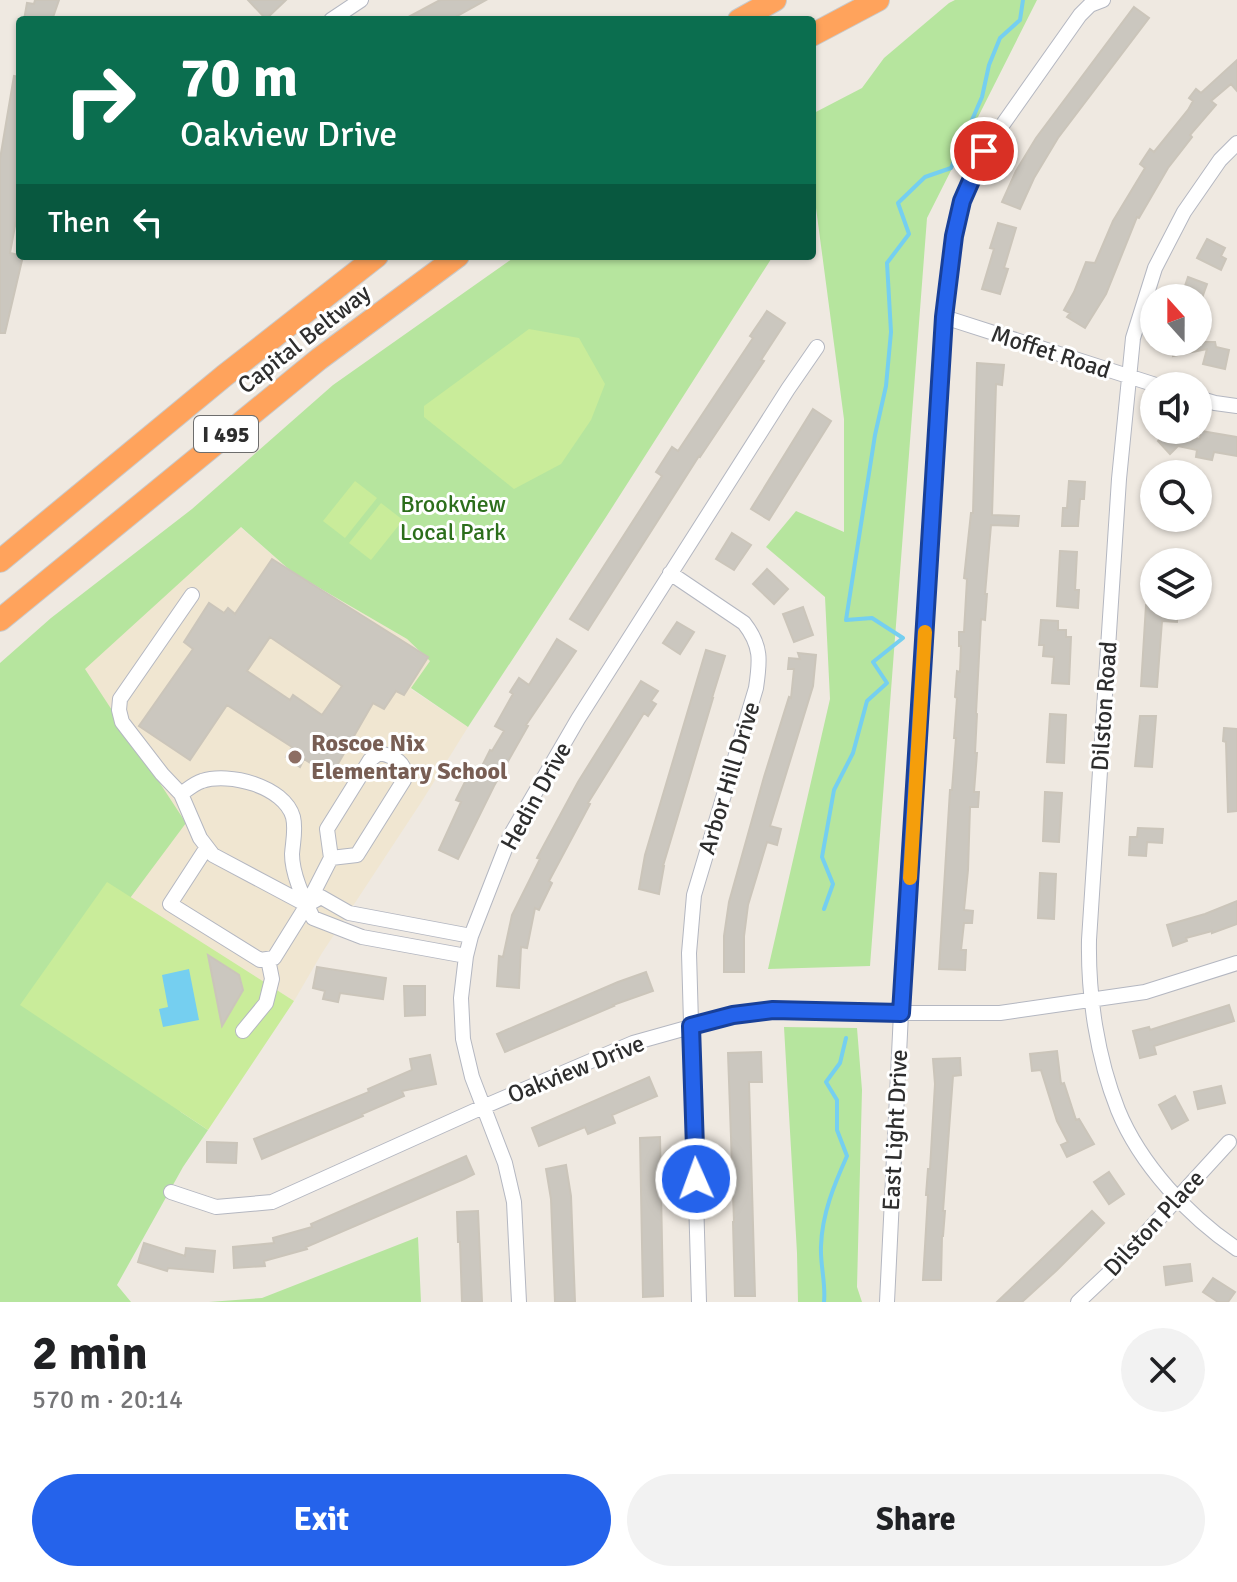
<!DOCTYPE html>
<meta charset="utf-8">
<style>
body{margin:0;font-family:Signika,sans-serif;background:#f2f2f2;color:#202124;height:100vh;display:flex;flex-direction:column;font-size:30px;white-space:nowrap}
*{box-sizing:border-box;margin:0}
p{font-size:26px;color:#757577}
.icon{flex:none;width:44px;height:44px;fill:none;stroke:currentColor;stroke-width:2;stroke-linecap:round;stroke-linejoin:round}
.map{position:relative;height:1302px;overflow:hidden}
.details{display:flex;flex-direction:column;background:#fff;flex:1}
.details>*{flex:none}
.top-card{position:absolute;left:16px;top:16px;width:800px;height:244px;border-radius:8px;box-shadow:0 2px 6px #0004;background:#0b6e4f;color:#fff;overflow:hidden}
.needle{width:52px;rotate:339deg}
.fabs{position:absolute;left:1140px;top:284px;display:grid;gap:16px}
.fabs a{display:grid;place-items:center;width:72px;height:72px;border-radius:50%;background:#fff;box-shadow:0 2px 6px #0004;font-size:40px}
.pin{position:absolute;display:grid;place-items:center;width:68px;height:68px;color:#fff;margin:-34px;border:4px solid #fff;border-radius:50%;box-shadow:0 2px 8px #0007}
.me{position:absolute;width:88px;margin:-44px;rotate:358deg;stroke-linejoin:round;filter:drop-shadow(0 0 6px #0008)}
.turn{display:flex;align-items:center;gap:28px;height:168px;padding:0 32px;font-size:36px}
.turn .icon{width:104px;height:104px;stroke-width:2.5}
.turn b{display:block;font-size:56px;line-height:68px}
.then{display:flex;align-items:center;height:76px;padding:0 32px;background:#0003;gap:16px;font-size:30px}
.round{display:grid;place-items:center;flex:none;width:84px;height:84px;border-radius:42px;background:#f2f2f2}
.summary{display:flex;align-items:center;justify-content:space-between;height:136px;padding:0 32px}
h1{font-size:48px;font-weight:700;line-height:60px}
.action{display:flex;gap:16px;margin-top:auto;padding:16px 32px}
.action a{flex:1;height:92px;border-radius:48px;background:#2563eb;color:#fff;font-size:32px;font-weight:700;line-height:92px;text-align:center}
.action a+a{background:#f2f2f2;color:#202124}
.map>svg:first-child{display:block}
.education{fill:#f0e6d1}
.green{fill:#b6e59e}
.pitch{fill:#c9ec9a}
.water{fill:#75cff0}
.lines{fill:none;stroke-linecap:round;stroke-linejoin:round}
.stream{stroke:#75cff0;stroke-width:4}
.building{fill:#cbc7bf;stroke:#cbc5ba;stroke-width:2;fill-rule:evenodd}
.minor-casing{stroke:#b4b7c1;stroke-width:16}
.highway-casing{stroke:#c9c9c9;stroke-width:24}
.minor{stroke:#fff;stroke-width:14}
.highway{stroke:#ffa35c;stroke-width:22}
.route-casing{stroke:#184099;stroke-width:20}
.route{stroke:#2563eb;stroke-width:14}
.slow{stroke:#f59e0b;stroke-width:14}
.education-dot{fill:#8d6e63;stroke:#fff;stroke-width:3}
.labels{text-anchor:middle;stroke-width:6;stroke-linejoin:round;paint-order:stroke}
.shield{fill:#fff;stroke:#6d6d6d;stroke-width:2}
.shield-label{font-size:22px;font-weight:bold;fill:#2e2e2e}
.street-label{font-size:24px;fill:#2e2e2e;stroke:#fff}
.park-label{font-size:24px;fill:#2c6e1b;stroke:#fff}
.education-label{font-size:24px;font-weight:bold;fill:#785e54;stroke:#fff;text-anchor:start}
</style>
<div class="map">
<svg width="1237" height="1302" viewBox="0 0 1237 1302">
<rect width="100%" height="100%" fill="#efe9e1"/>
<path class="education" d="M239,526L292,572L407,639L430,661L411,689L468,727L422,801L322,953L294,1001L107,882L73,665Z"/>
<path class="green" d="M955,0H1037L927,218L870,966L768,969L830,699L825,597L766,547L796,511L844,532V419L816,208H812V114L862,88L884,58L949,3Z
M516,256H773L606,517L468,727L411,688L430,661L407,639L292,572L241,527L85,669L186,823L66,984L181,1112L208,1130L183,1167L117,1285L131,1302H0V663L51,618L192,509L333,385Z
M784,1027L857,1028L862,1090L857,1287L862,1302H798L797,1253Z
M418,1237L421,1302H209L262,1298Z"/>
<path class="pitch" d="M529,329L579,338L605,384L591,420L561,464L514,489L424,417V406Z
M355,481L377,498L345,538L323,521Z
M381,503L403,520L371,560L349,543Z
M107,882L294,1001L208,1130L20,1005Z"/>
<path class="water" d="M189,969L199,1020L163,1027L159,1009L168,1007L162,975Z"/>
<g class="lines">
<path class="stream" d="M824,909L833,884L822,857L834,790L853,753L867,701L887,683L873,662L903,638L872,618L846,620L875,435L886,386L891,332L887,263L909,234L898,203L925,177L951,168L982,97L989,65L1000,38L1020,20L1023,0
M824,1302C826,1283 820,1265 821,1246C822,1214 834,1185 847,1156L837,1130V1100L826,1082L840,1063L846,1038"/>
</g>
<path class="building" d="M35,0H59L52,20H24L27,3L34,4Z
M248,0H286L266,19Z
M440,0H486L450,20H403Z
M1134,7L1149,18L1058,138L1034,178L1020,209L1002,202L1016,171L1036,138Z
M1237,60V91L1231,84L1211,101L1216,105L1190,135L1192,137L1168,168L1139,218L1137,217L1106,294L1085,328L1067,317L1070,313L1064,310L1074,292L1086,262L1095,263L1113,221L1145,168L1140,164L1150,149L1154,152L1188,110L1193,101L1189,98L1196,89L1201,93Z
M14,76L20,77V174L16,199H20L10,253L23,256L5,333H0V159Z
M998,223L1016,228L1004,268L1008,269L1000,294L982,289L994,249L990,248Z
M1207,239L1225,248L1221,256L1226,259L1221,270L1197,258Z
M1188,277L1207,284L1202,298H1181Z
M767,311L785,323L761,360L764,361L700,457L699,456L588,630L570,619L662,476L656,472L672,447L678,451L753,338L750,336Z
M1170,342H1215L1216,347L1229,350L1225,369L1203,364L1207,349L1173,356Z
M977,363L1004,365L1002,385L996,384L992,515L1019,516L1018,526L991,525L985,594H987L985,620L981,619L976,713L977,714L975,753H977L974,792H979L978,807H970L968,870L964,910L973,911L972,923H964L961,950H966L965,970L939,969L950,790H952L956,738H954L957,698L955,697L957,671L960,672L961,646H959V632H964L967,579L964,578L971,513H973Z
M813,409L831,421L769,520L751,509Z
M1169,430H1179L1186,436L1200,439L1201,431L1237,437V456L1214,452L1212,460L1196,457L1197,450L1178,446L1170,454L1158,441Z
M1069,481L1085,482L1084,499H1080L1078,526H1062L1063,508H1067Z
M732,533L751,545L734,570L716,559Z
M1060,551L1077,552L1075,590H1079L1078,608L1057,606Z
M272,559L428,657L404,695L396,691L384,709L373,703L331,776L304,759L300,767L286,757L292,747L227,705L190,760L139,726L193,649L184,642L209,603L224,613L228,608L235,614ZM270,637L342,686L322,715L293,695L290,700L247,671Z
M767,569L788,589L774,604L753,584Z
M1146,605L1178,607L1177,622L1162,621L1157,687L1141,686Z
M803,607L813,635L794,642L783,614Z
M1041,620L1058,621V630H1066V637H1071L1069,684L1052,683L1054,657L1043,656L1044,645H1039Z
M677,622L694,632L680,654L663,643Z
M557,639L576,651L526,725L528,726L494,786L458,859L439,850L461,802L456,800L467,778L474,782L490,750L492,751L504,731L495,726L513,694L510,692L519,678L529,685Z
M706,650L725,656L712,698H713L663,866H664L659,894L639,889L645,855Z
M798,653L816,655L813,686L770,826L781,829L777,845L767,842L748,905L744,936V972H724V936L729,902L764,777L789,697L791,698L794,669H788L789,658L800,659Z
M641,681L658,691L651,701L656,704L648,716L644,713L588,803L590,804L549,881L552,883L539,910L535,908L527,948L521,947L519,988L497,986L499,956L503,957L512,915L540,859L537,858L578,782Z
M1050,714L1066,715L1064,763L1047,762Z
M1140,716H1156L1152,767L1135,766Z
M1224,728L1237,729V811L1228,812L1226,742L1223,741Z
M1045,792L1062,793L1059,842L1043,841Z
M1138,828L1163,829L1162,843L1147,842L1146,856L1129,855L1130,837H1137Z
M1040,873L1056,874L1054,919L1038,918Z
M1237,901V924L1212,933V931L1186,938L1187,941L1173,946L1167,925L1205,914Z
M208,955L239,975L243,990L222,1026Z
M317,967L386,978L383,999L340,993L338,1002L323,999L325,991L313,988Z
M646,972L653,991L613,1005L614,1006L505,1052L497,1034L618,982Z
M404,986H425V1015L405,1016Z
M1229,1005L1234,1021L1154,1046L1156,1054L1140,1058L1133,1031L1149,1027L1150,1030Z
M1057,1051L1061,1084L1064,1083L1076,1120L1079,1119L1094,1144L1067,1157L1061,1145L1068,1142L1057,1121L1041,1070L1032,1071L1030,1054Z
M761,1052L762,1082H749L755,1296H735L733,1222H734L728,1053Z
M430,1055L436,1084L402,1091L404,1096L362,1114L363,1116L262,1159L254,1139L369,1092L368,1089L412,1070L410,1059Z
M960,1058L961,1075L953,1076L943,1211H945L943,1236H942L941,1280H923L928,1195H926L928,1169H930L935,1084L933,1059Z
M649,1077L657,1096L612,1115L615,1123L588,1134L585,1127L539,1146L532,1128Z
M1221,1086L1225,1103L1198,1109L1194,1092Z
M1175,1096L1188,1120L1172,1129L1159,1105Z
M660,1137L663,1296L643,1297L640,1138Z
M207,1142L237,1143L236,1163L207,1162Z
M466,1156L474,1174L464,1179L306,1247L307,1249L264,1261L265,1266L234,1268L233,1247L274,1243L273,1238L312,1227L311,1224Z
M566,1165L571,1196L575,1302H555L551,1199L546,1169Z
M1109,1172L1124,1194L1109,1204L1094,1182Z
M478,1211L482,1302H462L460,1242H458L457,1212Z
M1092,1211L1104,1223L1057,1270L1022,1302H997Z
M144,1243L185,1256L186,1248L215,1251L213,1272L168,1268L167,1271L138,1262Z
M1190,1264L1192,1281L1166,1285L1164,1267Z
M1213,1278L1235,1292L1228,1302H1218L1203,1292Z"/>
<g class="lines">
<g class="minor-casing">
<path id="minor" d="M331,20L361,0
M1237,143L1220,160L1184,212L1155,268L1133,338L1119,479L1089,940C1088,996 1097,1057 1118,1110C1140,1164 1189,1217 1237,1249
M944,317L1159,386
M1198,398L1215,403L1237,406
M670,573L744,623C762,646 760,661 756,688L694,895L689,953L699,1302
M192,595L120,699L119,710L122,722L162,774L181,794L200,838L213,855L307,905
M181,794C188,789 195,783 202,781C229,772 284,786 293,817C296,829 293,841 292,854C292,875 304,899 313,918L362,937L466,956
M207,847L170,904L260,960L274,958L307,905L331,858L327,829L370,760L379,753C394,756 408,763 404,780L357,855L331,858
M307,905L321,897L349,913L471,936
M243,1031L266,1003L272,979L268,959
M171,1192L216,1207L272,1202L483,1107L633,1043L733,1015L773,1010L901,1013H1000L1145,992L1237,963
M519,1302L514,1202L505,1163L472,1077L463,1039L461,998L466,956L471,936L510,836L578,719L788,389L817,347
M887,1302L901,1013L944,317L954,236L962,201L984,151L1080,15L1090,5L1103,0
M1078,1302L1112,1270L1229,1142"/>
</g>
<g class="highway-casing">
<path id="highway" d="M739,20L775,0
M812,35L878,0
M0,561L224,376L377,256
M0,620L319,359L458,256"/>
</g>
<use href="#minor" class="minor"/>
<use href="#highway" class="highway"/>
</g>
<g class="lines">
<g class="route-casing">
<path id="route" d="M696,1179L691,1026L733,1015L773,1010L901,1013L944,317L954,236L962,201L984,151"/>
</g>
<use href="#route" class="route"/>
<path class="slow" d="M910,878L925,632"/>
</g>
<circle class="education-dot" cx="295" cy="757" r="8"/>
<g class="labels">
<rect class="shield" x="194" y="416" width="64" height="36" rx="6"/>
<g class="shield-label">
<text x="226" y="442">I 495</text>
</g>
<g class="street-label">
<text transform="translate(304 339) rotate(-38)" y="8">Capital Beltway</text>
<text transform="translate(1051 352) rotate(18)" y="8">Moffet Road</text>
<text transform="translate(1104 706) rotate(-86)" y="8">Dilston Road</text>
<text transform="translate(729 778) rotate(-73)" y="8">Arbor Hill Drive</text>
<text transform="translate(536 796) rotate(-61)" y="8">Hedin Drive</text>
<text transform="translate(576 1069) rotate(-22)" y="8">Oakview Drive</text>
<text transform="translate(895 1130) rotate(-87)" y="8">East Light Drive</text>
<text transform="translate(1154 1223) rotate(-47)" y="8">Dilston Place</text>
</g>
<g class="park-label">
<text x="453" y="512">Brookview<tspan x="453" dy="28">Local Park</tspan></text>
</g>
<g class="education-label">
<text x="311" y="751">Roscoe Nix<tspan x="311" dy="28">Elementary School</tspan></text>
</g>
</g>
</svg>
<div class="fabs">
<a><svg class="needle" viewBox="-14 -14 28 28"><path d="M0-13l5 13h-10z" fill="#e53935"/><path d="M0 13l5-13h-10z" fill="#757577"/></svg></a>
<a><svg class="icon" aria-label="sound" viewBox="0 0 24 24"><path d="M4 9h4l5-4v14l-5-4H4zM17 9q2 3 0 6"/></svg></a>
<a><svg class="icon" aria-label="search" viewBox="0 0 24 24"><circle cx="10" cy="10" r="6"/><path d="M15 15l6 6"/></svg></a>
<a><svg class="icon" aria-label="layers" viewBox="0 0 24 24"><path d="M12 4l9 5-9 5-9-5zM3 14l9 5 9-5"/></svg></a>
</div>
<div class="pin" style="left:984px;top:151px;background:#d93025"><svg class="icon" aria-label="arrive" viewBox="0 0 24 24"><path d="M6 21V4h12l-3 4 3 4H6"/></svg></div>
<svg class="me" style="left:696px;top:1179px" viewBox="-20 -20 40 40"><circle r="17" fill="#2563eb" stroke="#fff" stroke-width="3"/><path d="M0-11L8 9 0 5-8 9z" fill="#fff"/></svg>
<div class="top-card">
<div class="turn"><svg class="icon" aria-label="right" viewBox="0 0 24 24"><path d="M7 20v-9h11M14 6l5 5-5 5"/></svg><div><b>70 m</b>Oakview Drive</div></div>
<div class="then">Then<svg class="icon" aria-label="left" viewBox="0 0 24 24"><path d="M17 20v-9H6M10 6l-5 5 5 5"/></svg></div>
</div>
</div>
<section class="details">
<div class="summary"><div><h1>2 min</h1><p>570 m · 20:14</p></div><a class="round"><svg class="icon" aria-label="close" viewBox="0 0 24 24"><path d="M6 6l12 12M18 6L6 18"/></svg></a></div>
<div class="action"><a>Exit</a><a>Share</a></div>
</section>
